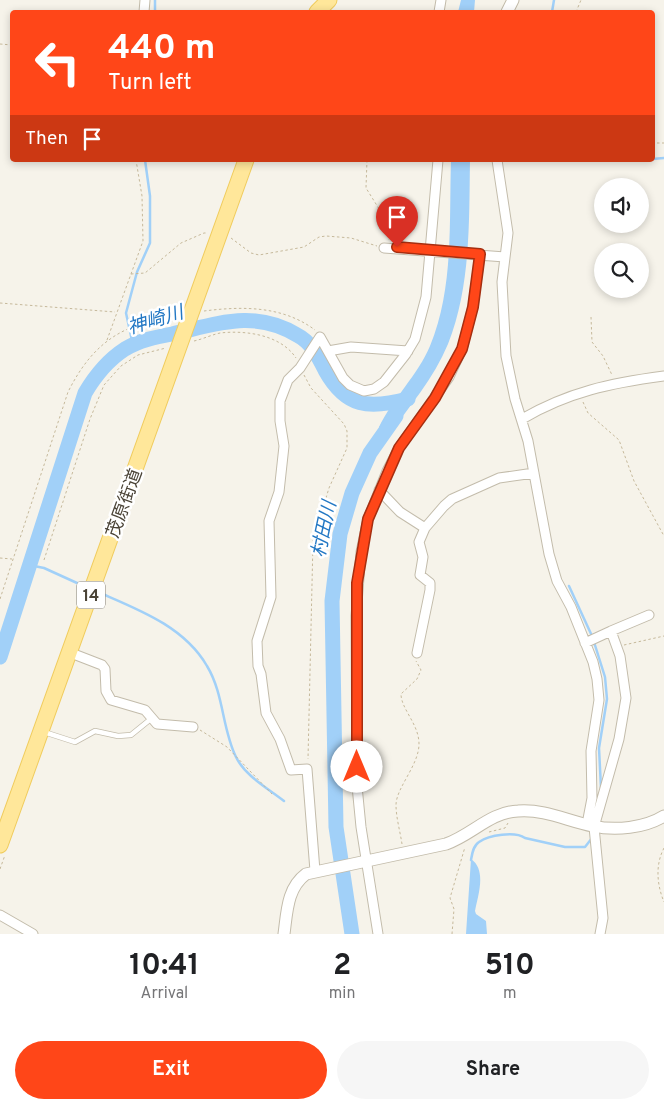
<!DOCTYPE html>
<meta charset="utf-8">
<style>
body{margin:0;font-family:Overpass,"Noto Sans JP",sans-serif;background:#f6f6f6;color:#202124;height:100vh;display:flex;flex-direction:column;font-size:19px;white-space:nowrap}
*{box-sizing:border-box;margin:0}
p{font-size:16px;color:#757577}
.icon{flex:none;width:28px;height:28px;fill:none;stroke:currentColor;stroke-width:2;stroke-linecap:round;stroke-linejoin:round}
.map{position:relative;height:934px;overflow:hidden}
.side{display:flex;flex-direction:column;background:#fff;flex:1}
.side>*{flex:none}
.hud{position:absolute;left:10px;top:10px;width:645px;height:152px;border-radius:5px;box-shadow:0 2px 8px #0003;background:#ff4618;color:#fff;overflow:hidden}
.controls{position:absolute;left:594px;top:178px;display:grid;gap:10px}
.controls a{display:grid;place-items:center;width:55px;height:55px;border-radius:50%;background:#fff;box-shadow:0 2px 8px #0003;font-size:25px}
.pin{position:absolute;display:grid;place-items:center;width:42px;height:42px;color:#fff;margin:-51px -21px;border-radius:50% 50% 50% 0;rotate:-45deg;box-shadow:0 0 5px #0007}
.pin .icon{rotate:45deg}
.me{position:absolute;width:55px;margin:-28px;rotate:0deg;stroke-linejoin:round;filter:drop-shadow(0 0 4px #0008)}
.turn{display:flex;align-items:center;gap:18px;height:105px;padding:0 15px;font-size:22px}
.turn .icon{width:65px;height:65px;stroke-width:2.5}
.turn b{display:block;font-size:35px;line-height:42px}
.then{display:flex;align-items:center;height:48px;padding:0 15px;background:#0003;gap:10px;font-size:19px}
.eta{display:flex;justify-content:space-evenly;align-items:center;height:85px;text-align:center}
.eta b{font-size:30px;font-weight:700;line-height:35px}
.primary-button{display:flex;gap:10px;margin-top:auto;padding:10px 15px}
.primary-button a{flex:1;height:58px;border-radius:30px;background:#ff4618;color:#fff;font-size:20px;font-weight:700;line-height:58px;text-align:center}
.primary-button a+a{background:#f6f6f6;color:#202124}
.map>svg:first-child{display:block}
.water{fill:#a1d0f8}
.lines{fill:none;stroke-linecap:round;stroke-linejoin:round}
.stream{stroke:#a1d0f8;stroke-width:2.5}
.river{stroke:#a1d0f8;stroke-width:15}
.service-casing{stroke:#c3bcab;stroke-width:6}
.minor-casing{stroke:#c3bcab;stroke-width:11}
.tertiary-casing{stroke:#c3bcab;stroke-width:13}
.primary-casing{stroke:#f0cc5e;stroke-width:17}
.path{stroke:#c6b99b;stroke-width:1;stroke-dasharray:2.5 2.5;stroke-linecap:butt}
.service{stroke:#fff;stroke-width:4.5}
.minor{stroke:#fff;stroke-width:9}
.tertiary{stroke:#fff;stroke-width:11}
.primary{stroke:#ffe79a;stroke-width:15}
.route-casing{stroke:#a62e10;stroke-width:12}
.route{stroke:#ff4618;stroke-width:9}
.labels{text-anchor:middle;stroke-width:5;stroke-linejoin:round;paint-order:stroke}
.shield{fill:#fff;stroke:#817c73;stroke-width:1}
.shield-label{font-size:16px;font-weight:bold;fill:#4b4437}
.street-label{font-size:18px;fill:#4b4437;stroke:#fff}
.water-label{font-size:19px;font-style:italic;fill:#2378c4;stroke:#fff}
</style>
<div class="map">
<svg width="664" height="934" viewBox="0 0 664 934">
<rect width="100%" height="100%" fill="#f6f3ea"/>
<path class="water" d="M461,0H475L474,12H458Z
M451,160H470C469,221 471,286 448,344C434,378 409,407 388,436L379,427C393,398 418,375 430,346C454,288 449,221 451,160Z
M471,859C487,870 478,895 475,911L476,914L486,921L487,934H466Z"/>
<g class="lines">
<path class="stream" d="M155,12V0
M552,12L554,0
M652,159L664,158
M133,345L126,313L137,272L150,243V196L145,160
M29,565L44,568L88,588
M569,586L592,636
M98,592C137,609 184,626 207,666C224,694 222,729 236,757C245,776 269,789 284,801
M594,642L605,677L607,699L599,748L601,788
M471,860C472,854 473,846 479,842C489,835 515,831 525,838L565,847H585L592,838"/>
<path class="river" d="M0,657L85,393C95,376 108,360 125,349C140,340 156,337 172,334C217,324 254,309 297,335C311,342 318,356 325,370C346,408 369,409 408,399
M352,934L336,827L332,601L340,534L352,493L370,453L396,416"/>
<g class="service-casing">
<path id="service" d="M44,732L75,742L95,731L118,736L131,735L152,718"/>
</g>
<g class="minor-casing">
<path id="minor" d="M144,12L145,0
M439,12L441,0
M497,160L508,233L502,282L506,356L515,399L528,441L549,554L557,581L571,607L593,662L597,679L599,700L591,751L592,798L587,824
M384,248L505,257
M328,351L351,347L408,351
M522,419C568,392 611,383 664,376
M379,490L400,512L425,528
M611,631L649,615
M585,643L611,631L620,656L626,698L619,739L594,827L603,918L600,934
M71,653L102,665L105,669L106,691L111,700L145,710L157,724L193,727
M417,653L430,590V583L420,575L423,557L419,542L425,528L444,506L452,499L499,478L534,473
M315,871L307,769L291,770L280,739L266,713L261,674L258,666L257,641L271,597L269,521L279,492L284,446L280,421V401L288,380L300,368L320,337L343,378L350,385L364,391L374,389L384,382L406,354L415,339L426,297L438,160
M0,915L33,934
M378,934L361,827L357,786L356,616L361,552L368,519L387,471L399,448L449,377L462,349L473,307L480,254"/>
</g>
<g class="tertiary-casing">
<path id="tertiary" d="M507,12L513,0
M284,934C287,912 287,888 306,874L446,844C472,835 490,812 518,811C546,809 567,821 593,826C615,831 645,828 664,816"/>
</g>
<g class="primary-casing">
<path id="primary" d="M317,12L329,0
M0,845L246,160"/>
</g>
<path class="path" d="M576,12L581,0
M0,44L12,45
M652,143H664
M367,160L366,188L381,212L389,240
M231,238L251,253L259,255L304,247L319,237L326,236L351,238L377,246
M131,274L145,273L181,243L204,233H208
M0,303L115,312
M204,311C243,306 283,306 315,330
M591,317L592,342L603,356L612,375
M107,340L143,241L142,196L136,160
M194,341C203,339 211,335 220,333C246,330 281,335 296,358
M304,375L311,388L344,424L347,431V448L329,488L313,541L308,759
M583,402L588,413L619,440L634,481L664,536
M0,558L12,559
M44,560L90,419L104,385L121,366L138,355L166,348
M0,599L68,392C85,358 107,333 145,323C155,320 164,318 175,322
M624,645L664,636
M200,730L227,747L272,794
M489,832L505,828L508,823
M402,844C400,831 396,817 396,805C396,788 419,765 419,744C419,724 401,709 401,694L417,679L421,670L416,661
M664,848C655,865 657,885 664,902
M0,869L5,855
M452,934L454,909L450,898L465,847"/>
<use href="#service" class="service"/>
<use href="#minor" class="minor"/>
<use href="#tertiary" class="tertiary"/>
<use href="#primary" class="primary"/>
</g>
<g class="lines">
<g class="route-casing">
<path id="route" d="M357,767V583L368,519L399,448L435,398L462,349L473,307L480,254L397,247"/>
</g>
<use href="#route" class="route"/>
</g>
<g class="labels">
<rect class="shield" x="77" y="581.5" width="28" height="27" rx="4"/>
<g class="shield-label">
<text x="91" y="601">14</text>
</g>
<g class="street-label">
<text transform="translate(124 503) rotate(-70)" y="6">茂原街道</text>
</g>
<g class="water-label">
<text transform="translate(155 319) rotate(-17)" y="7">神崎川</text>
<text transform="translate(323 529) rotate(-78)" y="7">村田川</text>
</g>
</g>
</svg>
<div class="controls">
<a><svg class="icon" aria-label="sound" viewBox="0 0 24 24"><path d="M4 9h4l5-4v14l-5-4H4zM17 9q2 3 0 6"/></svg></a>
<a><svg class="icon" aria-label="search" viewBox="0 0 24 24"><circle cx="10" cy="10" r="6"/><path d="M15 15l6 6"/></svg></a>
</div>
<div class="pin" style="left:397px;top:247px;background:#d93025"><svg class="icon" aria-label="arrive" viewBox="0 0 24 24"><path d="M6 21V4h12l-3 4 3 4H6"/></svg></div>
<svg class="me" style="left:357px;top:767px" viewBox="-20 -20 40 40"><circle r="19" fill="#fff"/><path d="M0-13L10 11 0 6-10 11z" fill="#ff4618"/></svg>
<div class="hud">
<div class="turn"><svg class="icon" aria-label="left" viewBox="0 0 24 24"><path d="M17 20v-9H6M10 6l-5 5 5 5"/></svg><div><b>440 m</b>Turn left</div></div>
<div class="then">Then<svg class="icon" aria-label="arrive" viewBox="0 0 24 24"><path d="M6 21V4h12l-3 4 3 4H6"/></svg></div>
</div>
</div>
<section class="side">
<div class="eta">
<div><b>10:41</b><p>Arrival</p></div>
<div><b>2</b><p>min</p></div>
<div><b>510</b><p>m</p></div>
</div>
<div class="primary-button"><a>Exit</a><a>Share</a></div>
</section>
